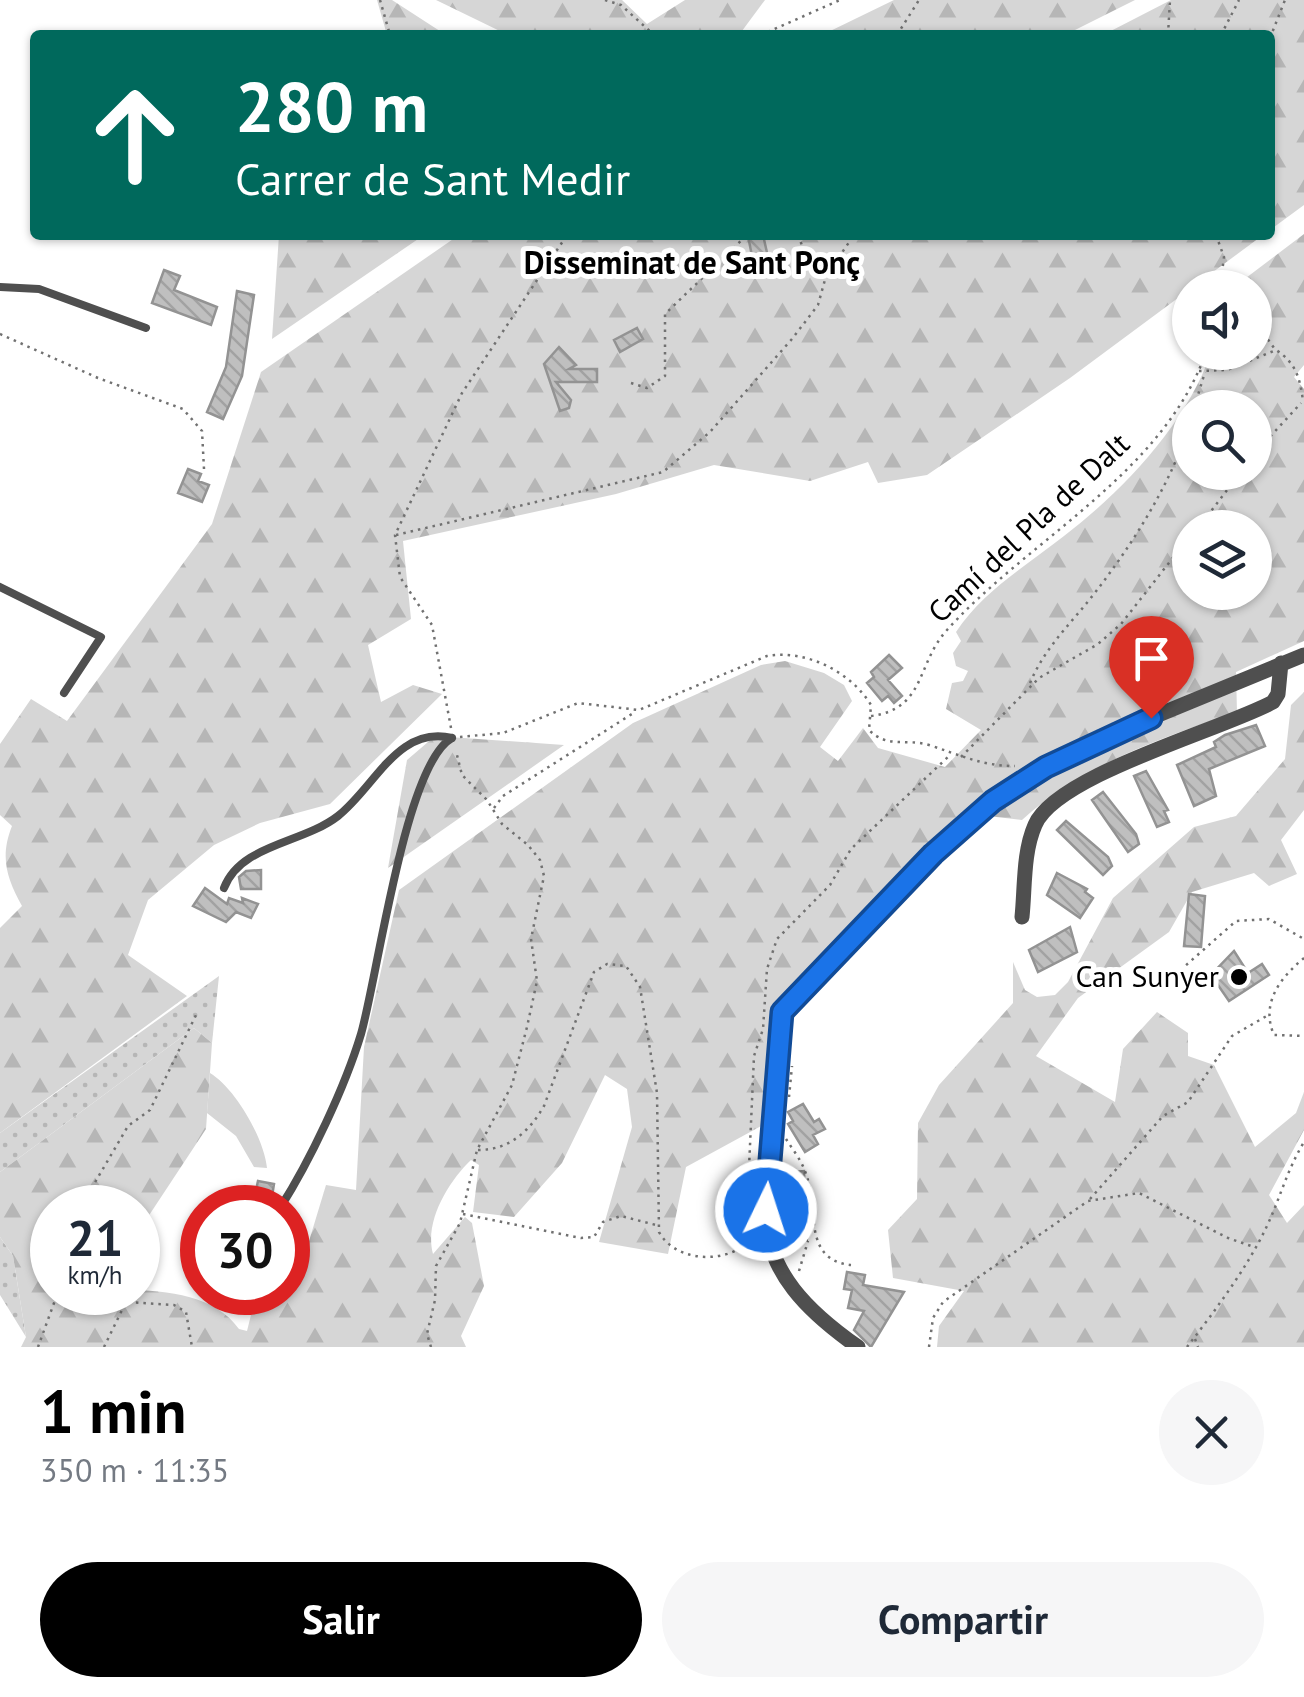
<!DOCTYPE html>
<html lang="es">
<meta charset="utf-8">
<style>
body{margin:0;font-family:"PT Sans",sans-serif;background:#f6f6f7;color:#1f2937;height:100vh;display:flex;flex-direction:column;font-size:38px;white-space:nowrap}
*{box-sizing:border-box;margin:0}
p{font-size:32px;color:#747a83}
.icon{flex:none;width:55px;height:55px;fill:none;stroke:currentColor;stroke-width:2;stroke-linecap:round;stroke-linejoin:round}
.map{position:relative;height:1347px;overflow:hidden}
.panel{display:flex;flex-direction:column;background:#fff;flex:1}
.panel>*{flex:none}
.top-card{position:absolute;left:30px;top:30px;width:1245px;height:210px;border-radius:10px;box-shadow:0 2px 8px #0004;background:#00695c;color:#fff;overflow:hidden}
.tools{position:absolute;left:1172px;top:270px;display:grid;gap:20px}
.tools a{display:grid;place-items:center;width:100px;height:100px;border-radius:50%;background:#fff;box-shadow:0 2px 8px #0004;font-size:50px}
.speed{position:absolute;left:30px;top:1185px;display:flex;gap:20px;font-size:50px;font-weight:700;text-align:center}
.speed>*{display:grid;place-content:center;width:130px;height:130px;border-radius:50%;background:#fff;box-shadow:0 2px 8px #0004;line-height:1}
.speed small{font-size:25px;font-weight:400}
.speed .limit{border:15px solid #d22;background:#fff;color:#111}
.pin{position:absolute;display:grid;place-items:center;width:85px;height:85px;color:#fff;margin:-102px -42px;border-radius:50% 50% 50% 0;rotate:-45deg;box-shadow:0 0 10px #0007}
.pin .icon{rotate:45deg}
.me{position:absolute;width:110px;margin:-55px;rotate:4deg;stroke-linejoin:round;filter:drop-shadow(0 0 8px #0008)}
.turn{display:flex;align-items:center;gap:35px;height:210px;padding:0 40px;font-size:45px}
.turn .icon{width:130px;height:130px;stroke-width:2.5}
.turn b{display:block;font-size:70px;line-height:85px}
.round{display:grid;place-items:center;flex:none;width:105px;height:105px;border-radius:52px;background:#f6f6f7}
.summary{display:flex;align-items:center;justify-content:space-between;height:170px;padding:0 40px}
h1{font-size:60px;font-weight:800;line-height:75px;color:#000}
.button{display:flex;gap:20px;margin-top:auto;padding:20px 40px}
.button a{flex:1;height:115px;border-radius:60px;background:#000;color:#fff;font-size:40px;font-weight:800;line-height:115px;text-align:center}
.button a+a{background:#f6f6f7;color:#1f2937}
.map>svg:first-child{display:block}
.grass{fill:url(#grass-dots)}
.forest{fill:url(#forest-firs);fill-rule:evenodd}
.garden{fill:#d6d6d6}
.building{fill:url(#building-back-hatch);stroke:#939393;stroke-width:2.5}
.lines{fill:none;stroke-linecap:round;stroke-linejoin:round}
.path{stroke:#717171;stroke-width:2.5;stroke-dasharray:2.5 5;stroke-linecap:butt}
.lane{stroke:#4f4f4f;stroke-width:8}
.street{stroke:#4f4f4f;stroke-width:15}
.route-casing{stroke:#114b97;stroke-width:25}
.route{stroke:#1a73e8;stroke-width:18}
.poi-dot{fill:#000;stroke:#fff;stroke-width:4}
.labels{text-anchor:middle;stroke-width:10;stroke-linejoin:round;paint-order:stroke}
.street-label{font-size:30px;fill:#000;stroke:#fff}
.poi-label{font-size:30px;fill:#000;stroke:#fff;text-anchor:end}
.neighbourhood-label{font-size:32px;font-weight:bold;fill:#000;stroke:#fff}
</style>
<div class="map">
<svg width="1304" height="1347" viewBox="0 0 1304 1347">
<defs>
<pattern id="grass-dots" width="8" height="8" patternUnits="userSpaceOnUse" patternTransform="scale(2.5)"><rect width="8" height="8" fill="#d6d6d6"/><path d="M2 2h.1M6 6h.1" fill="none" stroke="#b6b6b6" stroke-width="1.8" stroke-linecap="round"/></pattern>
<pattern id="forest-firs" width="22" height="20" patternUnits="userSpaceOnUse" patternTransform="scale(2.5)"><rect width="22" height="20" fill="#d6d6d6"/><path d="M5 1l3.5 6h-7zM16 11l3.5 6h-7z" fill="#b6b6b6"/></pattern>
<pattern id="building-back-hatch" width="6" height="6" patternUnits="userSpaceOnUse" patternTransform="scale(2.5)"><rect width="6" height="6" fill="#bfbfbf"/><path d="M-1 5l2 2M0 0l6 6M5-1l2 2" fill="none" stroke="#a2a2a2"/></pattern>
</defs>
<rect width="100%" height="100%" fill="#fff"/>
<path class="grass" d="M219,976L212,1043L194,1028L0,1172V1133Z
M0,1237L13,1256L26,1337L0,1295Z"/>
<path class="forest" d="M377,0H392L446,35H387Z
M436,0H622L647,24L685,0H765L739,35H508Z
M894,0H1135L1065,35H822Z
M1171,0H1304V205L1270,230V35H1103Z
M1304,234V365L1294,377L1304,389V641L1236,672L1237,712C1161,738 1082,765 1022,820L962,813L778,999L763,1125L686,1167L668,1254L599,1242L632,1127L627,1089L605,1075L562,1163L514,1217L473,1212L479,1165L471,1160C449,1181 424,1221 433,1254L465,1217L472,1223L484,1286L461,1336L466,1347H21L26,1337L13,1256L0,1237V1172L194,1028L212,1043L206,1129L138,1232V1208H52V1292C109,1292 202,1277 239,1329L247,1331L251,1315L271,1307L296,1284L326,1185L356,1190L364,1047L399,890L633,723L761,665L785,661L824,673L844,685L852,701L820,747L838,761L863,728L878,748L945,767L981,730L946,709L952,683L963,681L968,671L956,666L953,653L961,641L956,632C983,591 1026,566 1064,536C1124,490 1186,424 1211,353L1255,352V288L1234,287ZM1190,408H1255V472H1190ZM1190,528H1255V592H1190Z
M279,235H424L272,339Z
M459,235H1263L1070,378L927,475L878,483L868,462L810,481L714,465L616,494L403,541L411,619L368,645L381,702L413,685L442,694L330,804L260,823L214,845L148,900L128,955L187,996L0,1133V928L22,906C6,877 0,856 12,826L0,815V744L31,699L67,721L212,524L261,372Z
M1304,692V810L1281,840L1297,874L1269,886L1254,873L1192,892L1169,932L1078,998L1036,1056L1115,1102L1123,1049L1157,1012L1188,1033V1056L1214,1065L1255,1147L1296,1113L1304,1092V1130L1269,1195L1287,1223L1304,1205V1347H937L939,1326L964,1291L893,1278L888,1230L917,1199L918,1123L939,1085L1013,1003V962L1025,990L1037,997L1055,995L1068,982L1113,898L1194,827L1236,816L1285,759L1291,705Z
M435,736L564,745L388,868L407,760Z"/>
<path class="garden" d="M210,1073C235,1088 264,1138 267,1168L254,1167L236,1136L207,1113Z"/>
<path class="building" d="M763,235L768,257L753,261L748,236Z
M164,270L180,276L174,290L217,307L211,325L152,303Z
M237,291L254,295L242,376L223,419L207,412L226,367Z
M637,328L643,339L620,352L614,340Z
M559,347L576,365L569,369H597V382H556L571,400L569,408L560,411L544,364Z
M188,469L201,474L198,481L209,485L202,502L178,493Z
M889,655L902,668L888,680L902,696L894,703L888,696L882,701L867,683L874,677L871,672Z
M1256,725L1265,746L1209,769L1216,796L1194,806L1177,765L1216,747L1214,742L1225,735Z
M1146,771L1168,810L1164,811L1169,822L1157,827L1134,776Z
M1103,792L1136,834L1139,844L1128,852L1092,800Z
M1066,821L1108,857L1112,866L1103,875L1057,830Z
M261,870V889H241L239,877L246,871Z
M1057,873L1087,889L1085,892L1093,898L1080,918L1047,895Z
M205,888L227,904L229,898L243,903L242,898L258,904L251,918L236,912L226,922L193,906Z
M1189,894L1205,896L1201,947L1184,946Z
M1070,927L1077,952L1038,972L1029,950Z
M1234,951L1248,973L1262,964L1269,975L1229,1001L1211,975Z
M803,1104L814,1122L819,1119L825,1129L813,1135L818,1144L805,1152L788,1124L793,1121L788,1112Z
M804,1171L805,1206L794,1207L793,1172Z
M258,1181L274,1184L271,1202L254,1199Z
M847,1272L865,1275L863,1285L904,1292L871,1347L854,1330L864,1311L848,1308L852,1290L844,1289Z"/>
<g class="lines">
<path class="path" d="M380,0L390,35
M605,0L621,5L654,35
M761,35L840,0
M897,35L919,0
M1168,35L1170,0
M1221,35L1239,0
M1270,38L1285,0
M798,235L811,269L826,276L854,235
M1216,235L1224,257L1220,288
M1226,275L1235,288
M1255,321L1274,348
M0,334L98,378L183,409L202,431L204,469
M1199,371L1227,370L1276,350C1296,363 1300,378 1303,401
M631,383L647,388L665,376V314L747,235
M1194,408L1205,372
M1255,453L1301,403
M1198,528L1241,472
M396,535L663,472L710,432L792,339L818,305L826,276
M1030,683C1046,645 1073,622 1097,590C1134,542 1173,480 1190,422
M871,716C926,709 916,664 947,630C1028,540 1164,473 1206,352
M451,728L432,625L400,577L395,535L462,393L567,235
M460,737L503,733L578,703L639,710L767,656C806,649 851,672 871,705L869,730C888,749 906,738 929,745C960,755 982,766 1015,766
M961,757L1039,678L1098,644L1121,624L1190,536
M494,808L503,796L635,712
M1304,958C1281,977 1260,1003 1274,1035L1304,1036
M1158,990L1236,921L1269,919L1304,939
M789,1097L792,1066
M786,1139C793,1150 802,1161 806,1174C819,1209 802,1260 851,1265
M478,1150C509,1150 529,1132 544,1106L594,972L607,964L626,966L640,987L657,1093L659,1232C673,1258 712,1263 737,1250L746,1235L754,1056L763,1029L767,969L777,939L830,885L851,849L950,755
M1090,1199L1163,1116L1188,1102L1232,1036L1270,1014
M80,1208L128,1126L150,1110L196,1015
M463,1214L581,1238L594,1237L603,1222L621,1216L656,1225
M808,1240L800,1239L796,1230L809,1204
M799,1271L808,1241
M1195,1339L1198,1347
M38,1347L58,1292
M104,1347L126,1302L174,1305L186,1312L192,1347
M431,1347L427,1334L435,1300L436,1266L460,1223L477,1150L512,1085L527,1027L537,981L531,939L544,876L540,860L528,845L502,824L487,800L462,775L456,751
M929,1347L933,1318L943,1302L1088,1201L1139,1193L1228,1238L1254,1247
M1187,1347C1214,1312 1247,1268 1266,1228C1280,1199 1286,1172 1304,1142"/>
<path class="lane" d="M0,287L39,289L146,328
M0,587L101,637L64,693
M224,888C241,844 302,844 338,816C375,787 398,725 452,738
M280,1208C310,1161 345,1087 361,1034C378,975 405,764 452,738"/>
<path class="street" d="M1022,917C1025,888 1023,852 1035,825C1056,775 1221,730 1273,702L1278,694L1281,663
M858,1347C811,1314 764,1272 766,1209L781,1014L924,862L1022,780L1107,736L1304,655"/>
</g>
<g class="lines">
<g class="route-casing">
<path id="route" d="M766,1210L782,1012L933,854L993,801L1046,767L1151,718"/>
</g>
<use href="#route" class="route"/>
</g>
<circle class="poi-dot" cx="1239" cy="977" r="10"/>
<g class="labels">
<g class="street-label">
<text transform="translate(1029 528) rotate(-43)" y="10">Camí del Pla de Dalt</text>
</g>
<g class="poi-label">
<text x="1219" y="987">Can Sunyer</text>
</g>
<g class="neighbourhood-label">
<text x="692" y="274">Disseminat de Sant Ponç</text>
</g>
</g>
</svg>
<div class="tools">
<a><svg class="icon" aria-label="sound" viewBox="0 0 24 24"><path d="M4 9h4l5-4v14l-5-4H4zM17 9q2 3 0 6"/></svg></a>
<a><svg class="icon" aria-label="search" viewBox="0 0 24 24"><circle cx="10" cy="10" r="6"/><path d="M15 15l6 6"/></svg></a>
<a><svg class="icon" aria-label="layers" viewBox="0 0 24 24"><path d="M12 4l9 5-9 5-9-5zM3 14l9 5 9-5"/></svg></a>
</div>
<div class="speed"><div>21<small>km/h</small></div><div class="limit">30</div></div>
<div class="pin" style="left:1151px;top:718px;background:#d93025"><svg class="icon" aria-label="arrive" viewBox="0 0 24 24"><path d="M6 21V4h12l-3 4 3 4H6"/></svg></div>
<svg class="me" style="left:766px;top:1210px" viewBox="-20 -20 40 40"><circle r="17" fill="#1a73e8" stroke="#fff" stroke-width="3"/><path d="M0-11L8 9 0 5-8 9z" fill="#fff"/></svg>
<div class="top-card">
<div class="turn"><svg class="icon" aria-label="ahead" viewBox="0 0 24 24"><path d="M12 20V5M6 11l6-6 6 6"/></svg><div><b>280 m</b>Carrer de Sant Medir</div></div>
</div>
</div>
<section class="panel">
<div class="summary"><div><h1>1 min</h1><p>350 m · 11:35</p></div><a class="round"><svg class="icon" aria-label="close" viewBox="0 0 24 24"><path d="M6 6l12 12M18 6L6 18"/></svg></a></div>
<div class="button"><a>Salir</a><a>Compartir</a></div>
</section>
